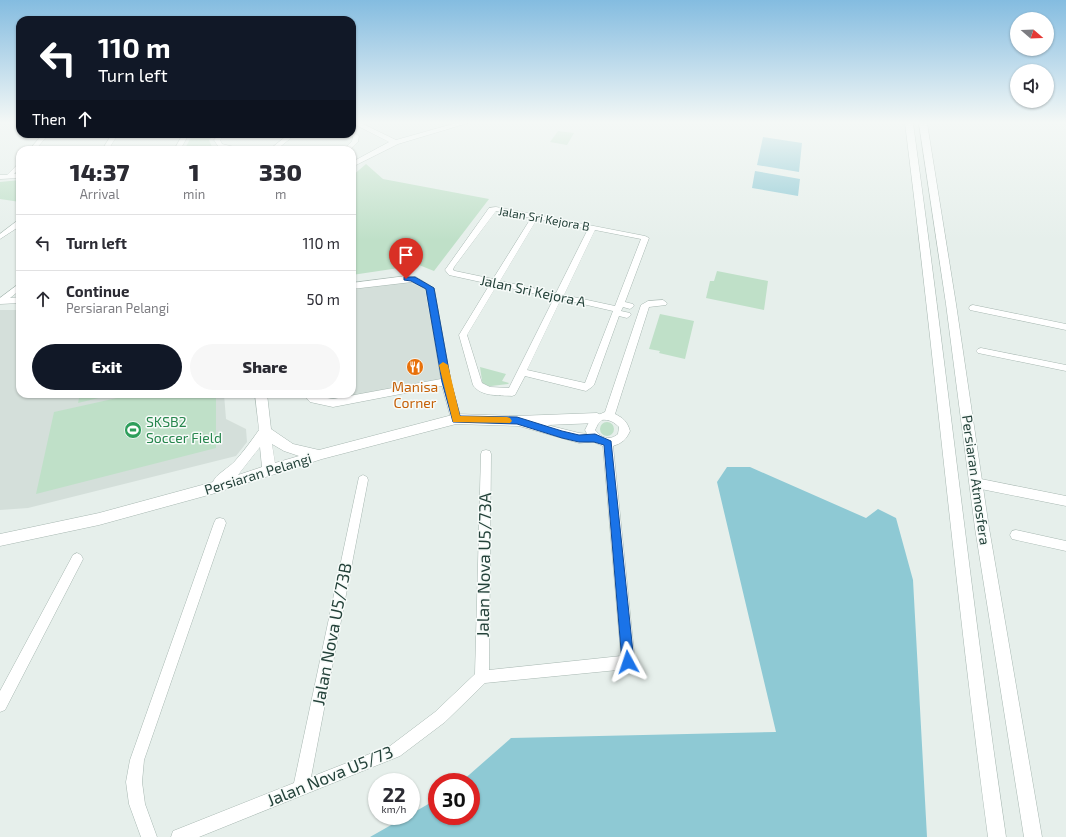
<!DOCTYPE html>
<style>
body{margin:0;font-family:"Exo 2",sans-serif;background:#f7f7f7;color:#2b2b33;height:100vh;display:flex;flex-direction:column;font-size:15px;white-space:nowrap}
*{box-sizing:border-box;margin:0}
p{font-size:13px;color:#7c7c81}
.icon{flex:none;width:22px;height:22px;fill:none;stroke:currentColor;stroke-width:2;stroke-linecap:round;stroke-linejoin:round}
.map{position:relative;flex:1;overflow:hidden}
.panel{position:absolute;left:16px;top:146px;width:340px;height:252px;display:flex;flex-direction:column;background:#fff;border-radius:12px;box-shadow:0 1px 3px #0004}
.panel>*{flex:none}
.hud{position:absolute;left:16px;top:16px;width:340px;height:122px;border-radius:12px;box-shadow:0 1px 3px #0004;background:#111827;color:#fff;overflow:hidden}
.needle{width:26px;rotate:109deg}
.controls{position:absolute;left:1010px;top:12px;display:grid;gap:8px}
.controls a{display:grid;place-items:center;width:44px;height:44px;border-radius:50%;background:#fff;box-shadow:0 1px 3px #0004;font-size:20px}
.speed{position:absolute;left:368px;top:773px;display:flex;gap:8px;font-size:20px;font-weight:700;text-align:center}
.speed>*{display:grid;place-content:center;width:52px;height:52px;border-radius:50%;background:#fff;box-shadow:0 1px 3px #0004;line-height:1}
.speed small{font-size:10px;font-weight:400}
.speed .limit{border:6px solid #d22;background:#fff;color:#111}
.pin{position:absolute;display:grid;place-items:center;width:34px;height:34px;color:#fff;margin:-41px -17px;border-radius:50% 50% 50% 0;rotate:-45deg;box-shadow:0 0 4px #0007}
.pin .icon{rotate:45deg}
.me{position:absolute;width:44px;margin:-22px;rotate:355deg;stroke-linejoin:round;filter:drop-shadow(0 0 3px #0008)}
.turn{display:flex;align-items:center;gap:14px;height:84px;padding:0 16px;font-size:18px}
.turn .icon{width:52px;height:52px;stroke-width:2.5}
.turn b{display:block;font-size:28px;line-height:34px}
.then{display:flex;align-items:center;height:38px;padding:0 16px;background:#0003;gap:8px;font-size:15px}
.eta{display:flex;justify-content:space-evenly;align-items:center;height:68px;text-align:center}
.eta b{font-size:24px;font-weight:800;line-height:28px}
.action{display:flex;gap:8px;margin-top:auto;padding:8px 16px}
.action a{flex:1;height:46px;border-radius:24px;background:#111827;color:#fff;font-size:16px;font-weight:800;line-height:46px;text-align:center}
.action a+a{background:#f7f7f7;color:#2b2b33}
ul{padding:0;list-style:none}
li{display:flex;align-items:center;gap:12px;height:56px;padding:0 16px;border-top:1px solid #e1e1e2}
li div{flex:1}
li b{display:block;font-size:15px}
li em{font-style:normal}
.map>svg:first-child{display:block}
.built{fill:#d4dfda}
.green{fill:#bfe0c8}
.water{fill:#8ec9d4}
.lines{fill:none;stroke-linecap:round;stroke-linejoin:round}
.minor-casing{stroke:#a8b8b2;stroke-width:1}
.tertiary-casing{stroke:#a8b8b2;stroke-width:1}
.minor{fill:#fff;fill-rule:evenodd}
.tertiary{fill:#fff;fill-rule:evenodd}
.route{fill:#1a73e8;stroke:#114b97}
.slow{fill:#f59e0b}
.labels{text-anchor:middle;stroke-width:3;stroke-linejoin:round;paint-order:stroke}
.far-street-label{font-size:12px;fill:#24423a;stroke:#f7fbf9}
.street-label{font-size:14px;fill:#24423a;stroke:#f7fbf9}
.food-label{font-size:14px;fill:#c56008;stroke:#f7fbf9}
.leisure-label{font-size:14px;fill:#27864d;stroke:#f7fbf9;text-anchor:start}
.near-street-label{font-size:17px;fill:#24423a;stroke:#f7fbf9}
</style>
<div class="map">
<svg width="1066" height="837" viewBox="0 0 1066 837">
<rect width="100%" height="100%" fill="#e6efeb"/>
<path class="built" d="M409,282L425,289L441,380L336,399L319,396L317,394H352V289Z
M0,310H20V394H224L226,419L246,429L247,442L236,456L28,508L0,510Z"/>
<path class="green" d="M558,131L574,133L567,145L550,142Z
M193,134H217L209,140L212,147L225,150H184Z
M366,164L383,179L489,199L434,271L419,265L352,275V176Z
M20,180V202L0,199V182Z
M717,271L768,281L764,310L706,298L710,281H714Z
M660,314L694,321L685,359L659,353L660,351L649,349Z
M480,367L506,374L502,381L509,383L508,384L483,387Z
M80,394H115L78,403Z
M135,394H216V448L36,494L54,412Z
M600 429a7 7 0 1 1 14 0a7 7 0 1 1-14 0Z"/>
<path class="water" d="M763,137L802,143L799,172L757,165Z
M755,171L800,179L798,196L752,188Z
M727,467H750L866,518L878,509L896,518L913,580L927,837H370L407,816H411V814L437,799V816H471V782H461L511,738L776,732L717,482Z"/>
<g class="lines">
<g class="minor-casing">
<path id="minor" d="M352,131L359,136L358,142L350,150H343L352,141L353,137L350,134H352Z
M43,134H49L35,150H29Z
M112,134H118L108,150H102Z
M183,134H189L180,150H174Z
M220,134H226L220,140L222,144L247,150H235L218,146L214,140Z
M289,134H296L276,150H269Z
M20,162V168L14,174H20V178L0,179V175H7Z
M496,207L645,236L649,238L625,302L633,304L634,306L630,309L623,307L621,311L630,313L631,315L627,318L619,316L594,385L592,387L586,391L525,376L515,395L512,396C499,395 481,397 473,385L459,335L490,284L449,275L445,270L489,208ZM496,211L531,218L493,279L455,271L453,270L454,267ZM537,219L588,229L556,293L500,281ZM595,230L641,239L615,306L564,295ZM497,285L554,298L509,388L490,387L482,383L467,335ZM561,299L613,311L585,383L527,370Z
M17,221H20V226L0,239V234Z
M406,276L416,277L434,288L451,382L461,419L460,422H452L451,419L442,386L333,407L310,402L303,394H314L316,396L333,399L441,379L426,289L412,282L352,289V283Z
M20,283V290L10,298L20,297V303L0,304V298Z
M663,300L667,303L666,305L649,307L615,414C623,418 627,421 630,431C626,440 622,443 613,446L635,662L633,667L628,669L485,683L445,722L400,756L199,837H171L173,831L294,783L359,477L363,475L367,477L368,480L311,777L390,746L435,712L475,674L481,454L482,451L486,450L490,451L491,454L489,670L621,656L603,446L591,441L585,430L591,418L605,412L641,305L648,301ZM602,420C609,419 614,422 619,427L618,434C610,441 601,438 595,430L598,424Z
M973,305L1066,324V330L970,310L969,308L970,306Z
M981,348L1066,365V371L978,353L976,351L978,349Z
M976,478L1066,496V506L976,488L972,486L971,483L972,480Z
M220,518L224,519L226,523L144,760L142,782L145,804L157,837H141L129,804L126,782L130,760L214,523L216,519Z
M1016,530L1066,541V551L1012,539L1010,535L1012,531Z
M77,553L81,555L83,559L81,563L5,710L0,712V691L73,555Z"/>
</g>
<g class="tertiary-casing">
<path id="tertiary" d="M352,123H361L396,140L456,123H468L398,144L352,167V162L389,142Z
M905,123H913C946,361 971,600 1006,837H988C956,599 935,361 905,123Z
M919,123H927L956,304L989,528L1042,837H1024L975,528L946,304Z
M255,394H267L271,429L293,444L319,450L456,414L517,416L597,413L601,415L603,418L601,421L597,423L547,425L579,433L599,435L601,438L599,441L579,443L519,426L456,424L322,459L212,494L99,525L0,546V534L99,513L213,482C216,474 229,468 235,461C244,451 251,441 259,430ZM272,444L284,451L299,456L275,463ZM260,447L262,467L238,475Z"/>
</g>
<use href="#minor" class="minor"/>
<use href="#tertiary" class="tertiary"/>
</g>
<linearGradient id="sky" x2="0" y2="1"><stop stop-color="#84bce0"/><stop offset="0.51" stop-color="#f4f8f6"/><stop offset="1" stop-color="#f4f8f6" stop-opacity="0"/></linearGradient>
<rect width="1066" height="240" fill="url(#sky)"/>
<path class="route" d="M404,277H415L434,288L451,382L460,416L517,417L562,431L579,435L595,434L611,441L634,662L632,666L628,668L624,666L622,662L604,445L594,442H579L562,438L517,424L453,422L442,382L426,289L411,281L404,280Z"/>
<path class="slow" d="M443,362L448,365L460,416L507,417L510,418L512,421L510,423L453,422L439,365Z"/>
<defs>
<g id="restaurant-disc" transform="scale(0.9)"><circle r="9.5" fill="#e8710a" stroke="#f7fbf9"/><path d="M-5-6h1v4h1v-4h1v4h1v-4h1v5L-1.5 .5V6h-2V.5L-5-1ZM5-6V6H3V1.5H1.5Q1.5-4 5-6Z" fill="#fff"/></g>
<g id="stadium-disc" transform="scale(0.9)"><circle r="9.5" fill="#2e9e5b" stroke="#f7fbf9"/><path d="M0-5a6.5 5 0 1 0 0 10a6.5 5 0 1 0 0-10ZM-3.5-1.8h7v3.6h-7Z" fill="#fff"/></g>
</defs>
<g fill-rule="evenodd">
<use href="#restaurant-disc" x="415" y="367"/>
<use href="#stadium-disc" x="133" y="430"/>
</g>
<g class="labels">
<g class="far-street-label">
<text transform="translate(544 219) rotate(10)" y="4">Jalan Sri Kejora B</text>
</g>
<g class="street-label">
<text transform="translate(533 291) rotate(12)" y="5">Jalan Sri Kejora A</text>
<text transform="translate(258 474) rotate(-17)" y="5">Persiaran Pelangi</text>
<text transform="translate(976 480) rotate(82)" y="5">Persiaran Atmosfera</text>
</g>
<g class="food-label">
<text x="415" y="392">Manisa<tspan x="415" dy="16">Corner</tspan></text>
</g>
<g class="leisure-label">
<text x="146" y="427">SKSB2<tspan x="146" dy="16">Soccer Field</tspan></text>
</g>
<g class="near-street-label">
<text transform="translate(484 565) rotate(-89)" y="6">Jalan Nova U5/73A</text>
<text transform="translate(332 634) rotate(-79)" y="6">Jalan Nova U5/73B</text>
<text transform="translate(330 776) rotate(-22)" y="6">Jalan Nova U5/73</text>
</g>
</g>
</svg>
<div class="controls">
<a><svg class="needle" viewBox="-14 -14 28 28"><path d="M0-13l5 13h-10z" fill="#e53935"/><path d="M0 13l5-13h-10z" fill="#7c7c81"/></svg></a>
<a><svg class="icon" aria-label="sound" viewBox="0 0 24 24"><path d="M4 9h4l5-4v14l-5-4H4zM17 9q2 3 0 6"/></svg></a>
</div>
<div class="speed"><div>22<small>km/h</small></div><div class="limit">30</div></div>
<div class="pin" style="left:406px;top:279px;background:#d93025"><svg class="icon" aria-label="arrive" viewBox="0 0 24 24"><path d="M6 21V4h12l-3 4 3 4H6"/></svg></div>
<svg class="me" style="left:628px;top:662px" viewBox="-20 -20 40 40"><path d="M0-17L14 15 0 8-14 15z" fill="#1a73e8" stroke="#fff" stroke-width="4"/></svg>
<div class="hud">
<div class="turn"><svg class="icon" aria-label="left" viewBox="0 0 24 24"><path d="M17 20v-9H6M10 6l-5 5 5 5"/></svg><div><b>110 m</b>Turn left</div></div>
<div class="then">Then<svg class="icon" aria-label="ahead" viewBox="0 0 24 24"><path d="M12 20V5M6 11l6-6 6 6"/></svg></div>
</div>
<section class="panel">
<div class="eta">
<div><b>14:37</b><p>Arrival</p></div>
<div><b>1</b><p>min</p></div>
<div><b>330</b><p>m</p></div>
</div>
<ul>
<li><svg class="icon" aria-label="left" viewBox="0 0 24 24"><path d="M17 20v-9H6M10 6l-5 5 5 5"/></svg><div><b>Turn left</b></div><em>110 m</em></li>
<li><svg class="icon" aria-label="ahead" viewBox="0 0 24 24"><path d="M12 20V5M6 11l6-6 6 6"/></svg><div><b>Continue</b><p>Persiaran Pelangi</p></div><em>50 m</em></li>
</ul>
<div class="action"><a>Exit</a><a>Share</a></div>
</section>
</div>
